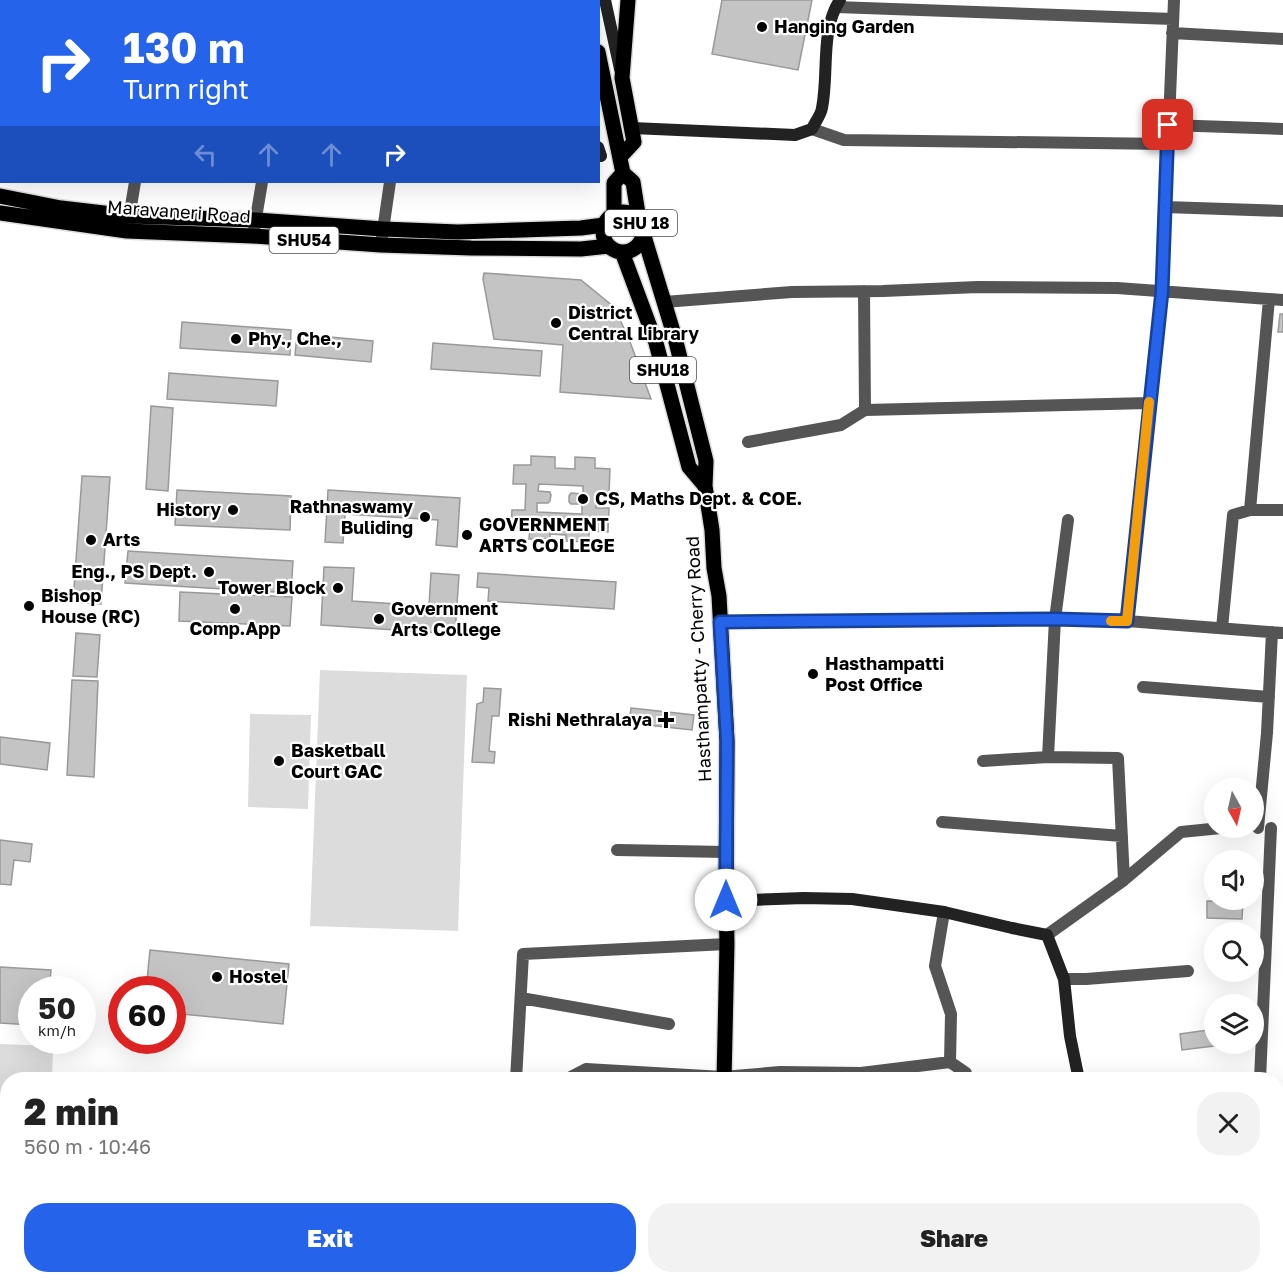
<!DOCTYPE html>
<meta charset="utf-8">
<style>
body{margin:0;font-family:"Golos Text",sans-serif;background:#f2f2f2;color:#222;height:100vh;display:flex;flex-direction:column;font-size:22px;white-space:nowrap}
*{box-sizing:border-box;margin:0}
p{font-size:20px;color:#767676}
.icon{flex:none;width:33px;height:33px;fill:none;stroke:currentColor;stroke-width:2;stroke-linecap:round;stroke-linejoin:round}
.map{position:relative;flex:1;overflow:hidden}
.sheet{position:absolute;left:0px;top:1072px;width:1284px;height:212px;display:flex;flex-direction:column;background:#fff;border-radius:24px 24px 0 0;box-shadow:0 6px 24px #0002}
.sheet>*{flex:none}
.hud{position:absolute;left:0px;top:0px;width:600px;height:183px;box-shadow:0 6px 24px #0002;background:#2563eb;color:#fff;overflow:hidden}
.needle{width:39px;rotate:172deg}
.tools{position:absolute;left:1204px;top:778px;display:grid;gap:12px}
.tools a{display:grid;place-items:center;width:60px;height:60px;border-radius:50%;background:#fff;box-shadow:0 6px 24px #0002;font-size:30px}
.speed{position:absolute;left:18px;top:976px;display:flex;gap:12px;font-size:30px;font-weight:700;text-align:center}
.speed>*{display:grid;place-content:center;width:78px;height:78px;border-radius:50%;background:#fff;box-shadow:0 6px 24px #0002;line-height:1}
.speed small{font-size:15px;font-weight:400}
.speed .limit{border:9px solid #d22;background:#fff;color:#111}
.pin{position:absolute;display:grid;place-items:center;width:51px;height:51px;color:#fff;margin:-26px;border-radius:12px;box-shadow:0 3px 9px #0006}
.me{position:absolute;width:66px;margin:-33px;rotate:0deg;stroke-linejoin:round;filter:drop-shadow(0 0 4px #0008)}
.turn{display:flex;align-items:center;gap:21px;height:126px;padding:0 24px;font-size:27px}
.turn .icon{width:78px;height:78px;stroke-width:2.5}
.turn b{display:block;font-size:42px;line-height:51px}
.lanes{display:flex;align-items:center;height:57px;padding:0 24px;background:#0003;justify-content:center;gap:30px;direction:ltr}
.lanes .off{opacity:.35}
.round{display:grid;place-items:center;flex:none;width:63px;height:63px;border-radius:24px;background:#f2f2f2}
.overview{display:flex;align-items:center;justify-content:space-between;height:102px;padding:0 24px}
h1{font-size:36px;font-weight:800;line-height:45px}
.button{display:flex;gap:12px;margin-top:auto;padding:12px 24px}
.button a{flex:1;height:69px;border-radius:24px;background:#2563eb;color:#fff;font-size:24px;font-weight:800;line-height:69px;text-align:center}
.button a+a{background:#f2f2f2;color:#222}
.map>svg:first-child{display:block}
.green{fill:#dcdcdc}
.building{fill:#c4c4c4;stroke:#999;stroke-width:1.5;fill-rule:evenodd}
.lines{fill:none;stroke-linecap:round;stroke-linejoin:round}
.primary-casing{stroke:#dbdbdb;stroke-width:18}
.street{stroke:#555;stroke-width:12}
.secondary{stroke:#222;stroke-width:12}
.primary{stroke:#000;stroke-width:15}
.route-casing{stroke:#184099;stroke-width:15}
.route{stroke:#2563eb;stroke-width:10}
.slow{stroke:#f59e0b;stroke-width:10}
.poi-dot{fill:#000;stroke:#fff;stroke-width:2}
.labels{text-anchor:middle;stroke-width:4.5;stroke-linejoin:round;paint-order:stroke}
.shield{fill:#fff;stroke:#4c4c4c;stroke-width:1.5}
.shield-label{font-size:16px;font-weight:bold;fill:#000}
.poi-label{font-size:18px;font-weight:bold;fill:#000;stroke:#fff;text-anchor:start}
.street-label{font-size:18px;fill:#000;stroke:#fff}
</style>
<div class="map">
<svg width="1283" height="1283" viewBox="0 0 1283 1283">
<rect width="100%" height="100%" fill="#fff"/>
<path class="green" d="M320,670L467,675L458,931L310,926Z
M250,714L311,715L308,809L248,807Z
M0,1044L53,1046L52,1080H8L7,1238L0,1237Z"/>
<path class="building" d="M722,0H812L798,70L712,54Z
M484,273L581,280L614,307L629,339L651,399L560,392L563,345L494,339L483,279Z
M1280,314H1283V332H1278Z
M182,322L291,330L290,355L180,348Z
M297,334L373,341L371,362L295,355Z
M433,343L542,351L540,376L431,369Z
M169,373L278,381L276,406L167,399Z
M151,406L173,408L168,491L146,489Z
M531,456L555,457V468L575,469V457L595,458V468L610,469L609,493L597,492L596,508H609L608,532L589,531V542L566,541V535L550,534V539H529L530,528L511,527L512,510H525L526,484H513L514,465H531ZM539,484L583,486V494L571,493L569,496V502L571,504H582V514L537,512V503H548L550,501L551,495L550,492L538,491Z
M82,476L110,477L101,604L73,602Z
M177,490L291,496L290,530L175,525Z
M328,490L460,498L457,547L436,545L438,520L345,514L343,543L325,542Z
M128,551L293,561L291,593L125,583Z
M324,567L354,568L352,601L429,606L431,573L459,575L455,634L321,625Z
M478,573L616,582L614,609L488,601L489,588L477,587Z
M180,592L292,597L290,626L179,621Z
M76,633L100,635L97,677L73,676Z
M72,680L98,681L94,777L67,775Z
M484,688L501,689L499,716H492L489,751L495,752L494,763L472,762L477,704L483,702Z
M631,708L694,715L692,730L629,723Z
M0,737L50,743L47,770L0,764Z
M0,840L32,844L30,862L14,860L11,885L0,884Z
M1207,901L1243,902L1242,919L1207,918Z
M150,950L289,964L283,1024L172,1013V990H146Z
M0,967L51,970L49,990H32V1025L0,1023Z
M1215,1029V1044H1222V1045L1182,1050L1180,1034Z
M1149,1276H1167L1168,1283H1149Z
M1193,1276H1218L1219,1283H1194Z
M1252,1276H1273V1283H1247H1253Z"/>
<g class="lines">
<g class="primary-casing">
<path id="primary" d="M588,0V2
M598,52L623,173L633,182L639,220
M620,157L634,142L622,78L628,0
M0,196L61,208L129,216L256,220L383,229L458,232L581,228L604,225
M603 232a20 20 0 1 1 40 0a20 20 0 1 1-40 0Z
M0,213L127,231L253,236L381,245L471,248L581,249L609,246
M614,213V183L623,173
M643,233L675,338L706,461L705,486L712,530L714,568L719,596L727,741L726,901L727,944L724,1080
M622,252L656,343L689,467L705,486
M727,1276V1283"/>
</g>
<path class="street" d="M162,2V0
M290,2L291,0
M409,2V0
M836,7L1173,19
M1172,33L1283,39
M1168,125L1283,129
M812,129L844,140L1168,144
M0,170L2,162
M1165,207L1283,211
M128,224L135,182
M253,236L262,182
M382,237L390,182
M864,291L865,410L1149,403
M1269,299L1250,510H1283
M664,302L792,292L883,291L978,287L1117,288L1283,300
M748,442L841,425L865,410
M1068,520L1055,619L1048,757L1118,758L1124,880
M1127,621L1283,633
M720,623L1055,619L1127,621L1162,291L1174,0
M1222,628L1233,515L1250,510
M1143,687L1269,697
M983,761L1048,757
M942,822L1122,836
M1258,828L1267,733L1272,632
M617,850L726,852
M944,912L935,966L951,1014L950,1062
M1047,935L1124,880L1181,832L1221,828
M1064,979H1086L1188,971
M521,998L669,1024
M516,1080L523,954L727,944
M565,1080L586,1069L723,1077L780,1072L861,1073L950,1062L966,1073V1080
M1260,1080L1271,828
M970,1276L971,1283
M1199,1276V1283
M231,1283L237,1276
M432,1283V1276"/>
<path class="secondary" d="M569,0V2
M605,0L620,69
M632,128L795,135L812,129C815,122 821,115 822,108C829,73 820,30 840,0
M598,147L601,156
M726,901L804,898L852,899L944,912L1012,928L1047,935L1064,979L1070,1036L1079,1080
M1276,1216L1283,1215
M657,1276L660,1283
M98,1283L104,1276"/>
<use href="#primary" class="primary"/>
</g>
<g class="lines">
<g class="route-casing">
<path id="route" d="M726,900L727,741L720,622L1055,619L1127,621L1162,291L1168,125"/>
</g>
<use href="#route" class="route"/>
<path class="slow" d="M1111,621H1127L1149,402"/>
</g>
<g class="poi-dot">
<circle cx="762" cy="27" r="6"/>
<circle cx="556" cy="323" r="6"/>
<circle cx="236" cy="339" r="6"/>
<circle cx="583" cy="499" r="6"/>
<circle cx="233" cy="510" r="6"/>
<circle cx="425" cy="517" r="6"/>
<circle cx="467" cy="535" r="6"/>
<circle cx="91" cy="540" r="6"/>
<circle cx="209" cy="572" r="6"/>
<circle cx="338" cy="588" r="6"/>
<circle cx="29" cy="606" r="6"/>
<circle cx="235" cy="609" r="6"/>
<circle cx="379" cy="619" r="6"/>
<circle cx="813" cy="674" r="6"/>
<path d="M663 711h6v6h6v6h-6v6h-6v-6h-6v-6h6z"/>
<circle cx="279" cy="761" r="6"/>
<circle cx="217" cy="977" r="6"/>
</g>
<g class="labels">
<g class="shield">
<rect x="605" y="210" width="72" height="26" rx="4.5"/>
<rect x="269.5" y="227" width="69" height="26" rx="4.5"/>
<rect x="630" y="357" width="66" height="26" rx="4.5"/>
</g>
<g class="shield-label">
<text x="641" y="229">SHU 18</text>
<text x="304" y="246">SHU54</text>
<text x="663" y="376">SHU18</text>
</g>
<g class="poi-label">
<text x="774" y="33">Hanging Garden</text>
<text x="568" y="319">District<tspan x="568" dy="21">Central Library</tspan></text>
<text x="248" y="345">Phy., Che.,</text>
<text x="595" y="505">CS, Maths Dept. &amp; COE.</text>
<text x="413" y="513" text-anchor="end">Rathnaswamy<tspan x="413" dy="21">Buliding</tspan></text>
<text x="221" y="516" text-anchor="end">History</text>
<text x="479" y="531">GOVERNMENT<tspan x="479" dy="21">ARTS COLLEGE</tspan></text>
<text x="103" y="546">Arts</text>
<text x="197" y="578" text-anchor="end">Eng., PS Dept.</text>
<text x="326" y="594" text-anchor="end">Tower Block</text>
<text x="41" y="602">Bishop<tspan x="41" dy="21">House (RC)</tspan></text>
<text x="391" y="615">Government<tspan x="391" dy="21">Arts College</tspan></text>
<text x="235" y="635" text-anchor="middle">Comp.App</text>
<text x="825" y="670">Hasthampatti<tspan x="825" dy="21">Post Office</tspan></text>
<text x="652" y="726" text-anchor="end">Rishi Nethralaya</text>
<text x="291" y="757">Basketball<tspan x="291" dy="21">Court GAC</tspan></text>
<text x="229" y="983">Hostel</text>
</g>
<g class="street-label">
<text transform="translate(179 212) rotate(4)" y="6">Maravaneri Road</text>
<text transform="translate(699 659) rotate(-93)" y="6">Hasthampatty - Cherry Road</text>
</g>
</g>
</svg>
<div class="tools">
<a><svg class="needle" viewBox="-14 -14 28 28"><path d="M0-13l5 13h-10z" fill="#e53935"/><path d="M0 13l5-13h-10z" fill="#767676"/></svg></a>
<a><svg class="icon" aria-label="sound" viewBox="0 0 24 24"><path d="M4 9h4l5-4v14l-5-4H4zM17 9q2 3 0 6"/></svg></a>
<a><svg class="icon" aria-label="search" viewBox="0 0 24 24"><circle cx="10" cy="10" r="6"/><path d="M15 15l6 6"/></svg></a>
<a><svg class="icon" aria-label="layers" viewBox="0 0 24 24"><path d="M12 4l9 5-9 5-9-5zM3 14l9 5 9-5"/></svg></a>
</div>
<div class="speed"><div>50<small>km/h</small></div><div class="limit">60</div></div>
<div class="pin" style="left:1168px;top:125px;background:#d93025"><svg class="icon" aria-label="arrive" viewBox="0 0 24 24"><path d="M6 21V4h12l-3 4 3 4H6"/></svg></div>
<svg class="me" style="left:726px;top:900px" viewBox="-20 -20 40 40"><circle r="19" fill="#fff"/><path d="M0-13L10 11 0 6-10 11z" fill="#2563eb"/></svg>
<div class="hud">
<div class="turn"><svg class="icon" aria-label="right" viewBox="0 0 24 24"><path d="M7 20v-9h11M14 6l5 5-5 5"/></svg><div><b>130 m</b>Turn right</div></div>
<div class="lanes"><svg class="icon off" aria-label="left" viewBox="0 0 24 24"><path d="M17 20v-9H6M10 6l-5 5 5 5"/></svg><svg class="icon off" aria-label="ahead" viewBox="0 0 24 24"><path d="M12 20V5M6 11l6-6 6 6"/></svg><svg class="icon off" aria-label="ahead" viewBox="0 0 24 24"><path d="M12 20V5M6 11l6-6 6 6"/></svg><svg class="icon" aria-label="right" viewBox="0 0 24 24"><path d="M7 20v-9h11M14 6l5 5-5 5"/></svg></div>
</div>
<section class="sheet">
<div class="overview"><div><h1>2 min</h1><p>560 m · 10:46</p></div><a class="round"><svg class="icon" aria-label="close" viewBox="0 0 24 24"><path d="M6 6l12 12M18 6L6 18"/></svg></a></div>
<div class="button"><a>Exit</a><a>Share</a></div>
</section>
</div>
